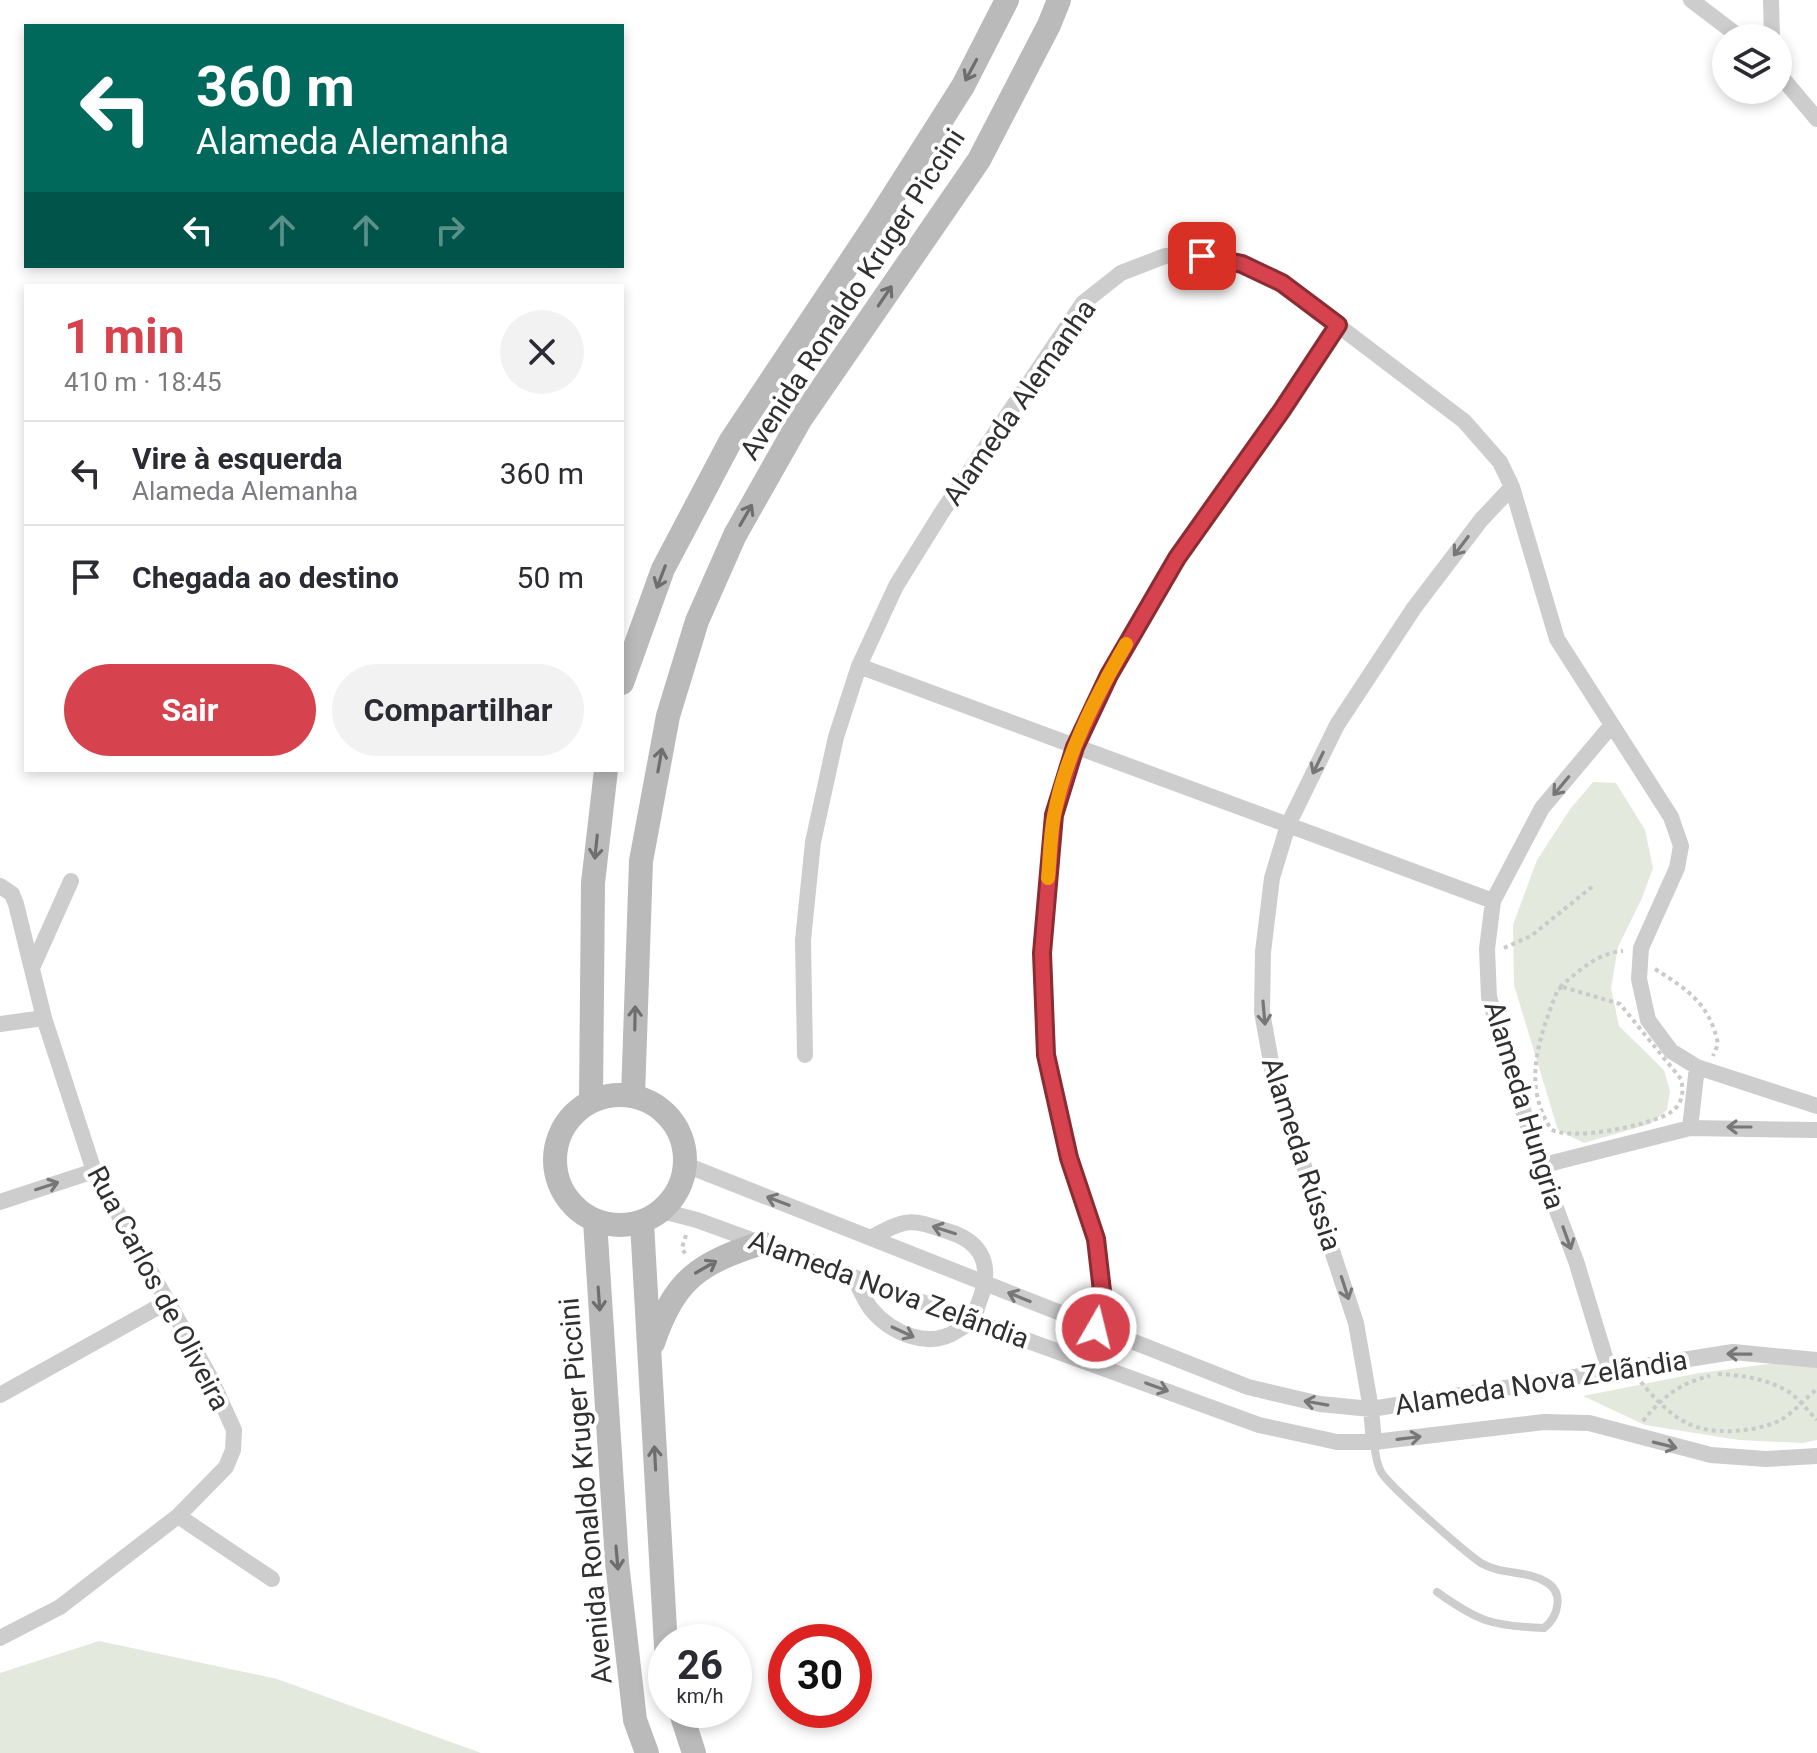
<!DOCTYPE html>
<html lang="pt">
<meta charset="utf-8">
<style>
body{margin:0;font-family:Roboto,sans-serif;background:#f2f2f3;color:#2b2b33;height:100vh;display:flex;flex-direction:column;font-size:30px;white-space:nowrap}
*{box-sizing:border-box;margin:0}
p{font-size:26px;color:#7c7c81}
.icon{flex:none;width:44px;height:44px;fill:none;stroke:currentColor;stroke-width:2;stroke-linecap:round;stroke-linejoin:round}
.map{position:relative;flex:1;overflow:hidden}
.panel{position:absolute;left:24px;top:284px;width:600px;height:488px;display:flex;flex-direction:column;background:#fff;border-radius:0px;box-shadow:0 4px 12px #0003}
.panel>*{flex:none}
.guide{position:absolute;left:24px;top:24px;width:600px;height:244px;border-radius:0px;box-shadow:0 4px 12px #0003;background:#00695c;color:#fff;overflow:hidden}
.tools{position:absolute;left:1712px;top:24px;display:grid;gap:16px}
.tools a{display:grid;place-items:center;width:80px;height:80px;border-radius:50%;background:#fff;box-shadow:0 4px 12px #0003;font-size:40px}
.speed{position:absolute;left:648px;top:1624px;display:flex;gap:16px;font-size:40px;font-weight:700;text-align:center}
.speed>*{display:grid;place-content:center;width:104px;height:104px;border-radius:50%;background:#fff;box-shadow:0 4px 12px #0003;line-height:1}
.speed small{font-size:20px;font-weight:400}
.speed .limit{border:12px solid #d22;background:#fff;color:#111}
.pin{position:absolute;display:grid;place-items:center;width:68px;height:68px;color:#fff;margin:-34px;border-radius:16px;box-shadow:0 4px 12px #0006}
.me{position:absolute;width:88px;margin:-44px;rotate:8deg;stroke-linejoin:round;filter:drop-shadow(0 0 6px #0008)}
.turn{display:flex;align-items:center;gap:28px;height:168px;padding:0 40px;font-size:36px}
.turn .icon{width:104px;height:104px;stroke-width:2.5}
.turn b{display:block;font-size:56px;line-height:68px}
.lanes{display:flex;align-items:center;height:76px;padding:0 40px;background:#0003;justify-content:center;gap:40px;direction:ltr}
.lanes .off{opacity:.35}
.round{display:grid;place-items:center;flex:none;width:84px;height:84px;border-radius:42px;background:#f2f2f3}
.overview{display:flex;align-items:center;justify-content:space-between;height:136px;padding:0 40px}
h1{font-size:48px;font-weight:700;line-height:60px;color:#d6434e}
.cta{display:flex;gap:16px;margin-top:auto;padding:16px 40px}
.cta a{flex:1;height:92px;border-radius:48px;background:#d6434e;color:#fff;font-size:32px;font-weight:700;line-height:92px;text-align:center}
.cta a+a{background:#f2f2f3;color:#2b2b33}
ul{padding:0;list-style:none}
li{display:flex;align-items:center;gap:24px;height:104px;padding:0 40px;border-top:2px solid #e1e1e2}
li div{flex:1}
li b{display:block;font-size:30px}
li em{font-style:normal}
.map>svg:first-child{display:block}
.green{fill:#e3e9dd}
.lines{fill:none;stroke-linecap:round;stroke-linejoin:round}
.path{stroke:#cacaca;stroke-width:4;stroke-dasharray:4 4;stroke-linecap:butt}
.lane{stroke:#cdcdcd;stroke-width:8}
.street{stroke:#cdcdcd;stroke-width:16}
.secondary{stroke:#bababa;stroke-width:24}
.oneway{stroke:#6e6e6e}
.oneway2{stroke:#777}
.route-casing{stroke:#8b2c33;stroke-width:20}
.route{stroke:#d6434e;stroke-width:14}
.slow{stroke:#f59e0b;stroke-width:14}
.labels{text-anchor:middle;stroke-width:8;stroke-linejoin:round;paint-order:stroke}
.street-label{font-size:28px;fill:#303030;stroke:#fff}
</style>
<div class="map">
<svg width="1817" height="1753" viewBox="0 0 1817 1753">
<rect width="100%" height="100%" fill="#fff"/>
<path class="green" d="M1593,782L1616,783L1645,830L1653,868L1642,898L1618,947L1611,988L1619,1026L1664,1070L1670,1091L1667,1110L1650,1124L1584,1143L1558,1130L1514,985L1513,925L1537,860L1571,808Z
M1783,1362L1817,1368V1440L1803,1443L1739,1440L1645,1425L1583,1396L1699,1373Z
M99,1641L277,1679L481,1753H0V1673Z"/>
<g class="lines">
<path class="path" d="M1504,948L1531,936L1593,886
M1655,969C1688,990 1710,1004 1718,1044L1713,1056
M1560,987C1577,972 1599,952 1623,951
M1563,987L1620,1004L1681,1079C1684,1091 1683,1104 1671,1112C1653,1125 1568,1142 1551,1129C1521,1083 1540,1035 1558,989Z
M686,1235L682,1248L687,1257
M1718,1374C1742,1375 1768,1379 1789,1392C1799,1399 1808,1411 1817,1420
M1641,1382C1653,1397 1670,1415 1687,1423C1712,1436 1754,1432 1779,1421C1792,1414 1805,1399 1817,1389
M1643,1421C1662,1397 1680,1383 1710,1376"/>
<path class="lane" d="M1374,1442C1375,1452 1376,1463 1381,1472C1389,1486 1466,1553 1481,1563C1501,1575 1527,1570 1546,1582C1565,1593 1558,1617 1544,1628C1492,1626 1479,1622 1437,1592"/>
<path class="street" d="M1691,0L1741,38
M1771,0L1772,38
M1778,73L1817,119
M859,666L1493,901
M0,886L12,894L16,904L44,1018L94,1171L210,1377L234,1430L233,1450L226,1467L178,1516L60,1607L0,1638
M32,968L71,881
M0,1024L44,1018
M805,1055L803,940L813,842L836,737L859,666L896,586L942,512L1083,303L1121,273L1165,256H1202L1242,264L1282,283L1464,421L1500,462L1512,487L1557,639L1671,817L1681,846L1677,868L1641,948L1639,979L1648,1020L1671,1051L1697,1067L1817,1106
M1690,1128L1697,1067
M686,1165L1248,1387L1320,1404L1371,1409L1733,1352L1817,1360
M1540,1166L1690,1128L1817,1130
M0,1202L94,1171
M662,1211L697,1220L1259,1425L1337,1442H1374L1544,1422L1589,1423L1711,1455L1766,1459L1817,1456
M854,1277C859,1287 864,1300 871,1309C892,1334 930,1350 958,1330C963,1327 970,1323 973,1319C976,1314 977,1307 979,1302C993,1267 984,1242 947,1231C909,1218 907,1219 872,1237
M1083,1360L1096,1328L1102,1291L1096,1239L1069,1158L1046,1055L1042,953L1054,815L1075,747L1109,675L1177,558L1282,410L1338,325
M1609,1370L1576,1261L1540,1166L1489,997L1487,949L1493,901L1542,808L1611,726
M0,1395L167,1302
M1374,1442L1371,1409L1356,1323L1273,1073L1262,1012L1263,952L1272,878L1288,825L1337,725L1414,608L1481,520L1512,487
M178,1516L272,1579"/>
<path class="secondary" d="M622,683L663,569L730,442L876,223L963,86L1007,0
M555 1160a65 65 0 1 1 130 0a65 65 0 1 1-130 0Z
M633,1096L641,861L668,716L697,621L735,535L800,420L979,160L1049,25L1059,0
M591,1101L593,883L606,770
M595,1221L617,1563L635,1720L647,1753
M642,1223L666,1647
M653,1343C675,1279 699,1263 762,1243
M680,1710L694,1753"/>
</g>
<defs><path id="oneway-shaft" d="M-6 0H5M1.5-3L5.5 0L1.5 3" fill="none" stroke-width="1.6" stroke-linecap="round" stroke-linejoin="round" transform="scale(2)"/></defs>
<g class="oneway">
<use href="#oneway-shaft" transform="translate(971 70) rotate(118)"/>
<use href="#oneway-shaft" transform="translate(885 296) rotate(-56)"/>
<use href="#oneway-shaft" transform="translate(746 515) rotate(-60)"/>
<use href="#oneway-shaft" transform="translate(661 577) rotate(111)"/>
<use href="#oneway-shaft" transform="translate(660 760) rotate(-80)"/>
<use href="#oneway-shaft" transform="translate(596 847) rotate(96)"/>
<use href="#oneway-shaft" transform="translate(635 1018) rotate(-89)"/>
<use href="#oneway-shaft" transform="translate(706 1267) rotate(-30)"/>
<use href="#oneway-shaft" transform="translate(599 1299) rotate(86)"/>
<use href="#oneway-shaft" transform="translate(655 1458) rotate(-93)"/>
<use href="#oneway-shaft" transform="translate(617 1558) rotate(85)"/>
</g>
<g class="oneway2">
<use href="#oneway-shaft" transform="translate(1461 546) rotate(127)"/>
<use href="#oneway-shaft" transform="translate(1318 763) rotate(116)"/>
<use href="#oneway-shaft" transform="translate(1561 786) rotate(130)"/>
<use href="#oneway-shaft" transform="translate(1264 1013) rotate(85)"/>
<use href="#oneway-shaft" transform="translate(1739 1127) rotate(180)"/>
<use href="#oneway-shaft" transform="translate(47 1186) rotate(-18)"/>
<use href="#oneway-shaft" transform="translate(778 1201) rotate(-159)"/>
<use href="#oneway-shaft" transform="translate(944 1230) rotate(-162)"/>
<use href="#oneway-shaft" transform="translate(1567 1238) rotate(70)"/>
<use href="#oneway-shaft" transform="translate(1345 1288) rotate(72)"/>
<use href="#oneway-shaft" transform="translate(1019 1297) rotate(-158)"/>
<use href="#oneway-shaft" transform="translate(903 1332) rotate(25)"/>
<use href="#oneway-shaft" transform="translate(1739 1354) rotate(-179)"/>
<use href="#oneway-shaft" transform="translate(1157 1387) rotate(20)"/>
<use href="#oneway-shaft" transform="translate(1316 1403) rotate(-170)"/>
<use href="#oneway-shaft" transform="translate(1409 1438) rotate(-7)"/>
<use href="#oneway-shaft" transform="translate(1665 1445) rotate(14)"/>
</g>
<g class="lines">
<g class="route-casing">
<path id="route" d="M1096,1328L1102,1291L1096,1239L1069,1158L1046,1055L1042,953L1054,815L1075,747L1109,675L1177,558L1282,410L1338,325L1282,283L1242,264L1202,256"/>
</g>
<use href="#route" class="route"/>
<path class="slow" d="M1048,878C1050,858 1050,836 1054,816C1065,756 1096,696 1126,644"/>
</g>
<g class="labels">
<g class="street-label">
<text transform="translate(852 294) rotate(-57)" y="10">Avenida Ronaldo Kruger Piccini</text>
<text transform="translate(1019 402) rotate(-55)" y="10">Alameda Alemanha</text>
<text transform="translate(1525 1105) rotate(73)" y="10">Alameda Hungria</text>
<text transform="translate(1302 1154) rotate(72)" y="10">Alameda Rússia</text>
<text transform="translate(159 1288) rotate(62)" y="10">Rua Carlos de Oliveira</text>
<text transform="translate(889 1289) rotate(20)" y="10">Alameda Nova Zelãndia</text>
<text transform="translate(1541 1382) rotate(-9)" y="10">Alameda Nova Zelãndia</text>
<text transform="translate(585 1491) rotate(-95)" y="10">Avenida Ronaldo Kruger Piccini</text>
</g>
</g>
</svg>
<div class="tools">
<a><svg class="icon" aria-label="layers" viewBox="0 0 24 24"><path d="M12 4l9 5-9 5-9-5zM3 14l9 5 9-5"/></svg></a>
</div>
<div class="speed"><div>26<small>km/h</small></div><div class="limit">30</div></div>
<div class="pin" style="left:1202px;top:256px;background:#d93025"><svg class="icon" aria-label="arrive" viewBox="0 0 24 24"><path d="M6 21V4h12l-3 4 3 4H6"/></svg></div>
<svg class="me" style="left:1096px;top:1328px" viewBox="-20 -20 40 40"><circle r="17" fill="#d6434e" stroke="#fff" stroke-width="3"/><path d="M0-11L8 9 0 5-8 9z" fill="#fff"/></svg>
<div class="guide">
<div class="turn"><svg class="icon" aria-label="left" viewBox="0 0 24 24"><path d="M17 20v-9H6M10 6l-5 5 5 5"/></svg><div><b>360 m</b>Alameda Alemanha</div></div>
<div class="lanes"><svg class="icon" aria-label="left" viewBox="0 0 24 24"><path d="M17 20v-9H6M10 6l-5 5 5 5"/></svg><svg class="icon off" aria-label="ahead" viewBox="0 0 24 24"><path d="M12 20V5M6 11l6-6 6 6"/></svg><svg class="icon off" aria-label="ahead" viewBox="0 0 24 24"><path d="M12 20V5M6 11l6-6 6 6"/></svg><svg class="icon off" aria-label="right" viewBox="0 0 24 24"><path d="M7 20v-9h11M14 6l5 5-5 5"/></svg></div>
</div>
<section class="panel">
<div class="overview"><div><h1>1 min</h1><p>410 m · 18:45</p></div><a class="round"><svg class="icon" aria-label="close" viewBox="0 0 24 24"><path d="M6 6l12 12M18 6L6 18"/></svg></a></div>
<ul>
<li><svg class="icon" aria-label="left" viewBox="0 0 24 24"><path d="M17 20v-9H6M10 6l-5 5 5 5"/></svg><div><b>Vire à esquerda</b><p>Alameda Alemanha</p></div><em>360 m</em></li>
<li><svg class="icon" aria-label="arrive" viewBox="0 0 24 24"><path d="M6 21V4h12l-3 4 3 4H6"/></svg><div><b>Chegada ao destino</b></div><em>50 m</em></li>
</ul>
<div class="cta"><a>Sair</a><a>Compartilhar</a></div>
</section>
</div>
